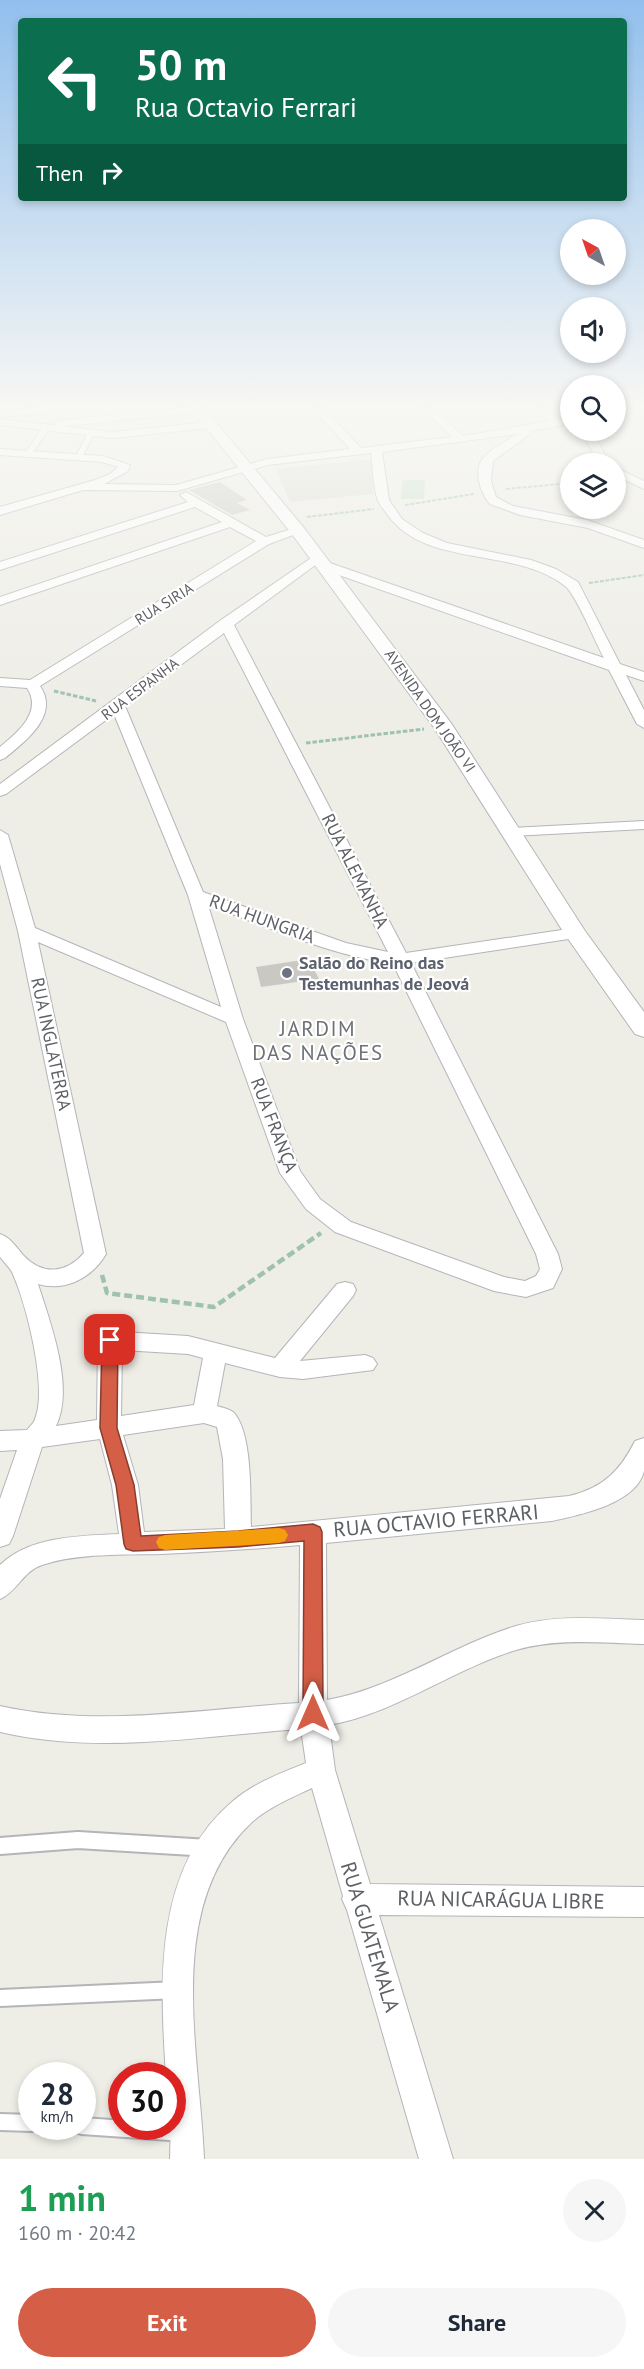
<!DOCTYPE html>
<meta charset="utf-8">
<style>
body{margin:0;font-family:"PT Sans",sans-serif;background:#f6f6f7;color:#1f2937;height:100vh;display:flex;flex-direction:column;font-size:22px;white-space:nowrap}
*{box-sizing:border-box;margin:0}
p{font-size:20px;color:#747a83}
.icon{flex:none;width:33px;height:33px;fill:none;stroke:currentColor;stroke-width:2;stroke-linecap:round;stroke-linejoin:round}
.map{position:relative;height:2159px;overflow:hidden}
.side{display:flex;flex-direction:column;background:#fff;flex:1}
.side>*{flex:none}
.hud{position:absolute;left:18px;top:18px;width:609px;height:183px;border-radius:6px;box-shadow:0 3px 9px #0003;background:#0b6e4f;color:#fff;overflow:hidden}
.needle{width:39px;rotate:320deg}
.buttons{position:absolute;left:560px;top:219px;display:grid;gap:12px}
.buttons a{display:grid;place-items:center;width:66px;height:66px;border-radius:50%;background:#fff;box-shadow:0 3px 9px #0003;font-size:30px}
.speed{position:absolute;left:18px;top:2062px;display:flex;gap:12px;font-size:30px;font-weight:700;text-align:center}
.speed>*{display:grid;place-content:center;width:78px;height:78px;border-radius:50%;background:#fff;box-shadow:0 3px 9px #0003;line-height:1}
.speed small{font-size:15px;font-weight:400}
.speed .limit{border:9px solid #d22;background:#fff;color:#111}
.pin{position:absolute;display:grid;place-items:center;width:51px;height:51px;color:#fff;margin:-26px;border-radius:12px;box-shadow:0 3px 9px #0006}
.me{position:absolute;width:66px;margin:-33px;rotate:0deg;stroke-linejoin:round;filter:drop-shadow(0 0 4px #0008)}
.turn{display:flex;align-items:center;gap:21px;height:126px;padding:0 18px;font-size:27px}
.turn .icon{width:78px;height:78px;stroke-width:2.5}
.turn b{display:block;font-size:42px;line-height:51px}
.then{display:flex;align-items:center;height:57px;padding:0 18px;background:#0003;gap:12px;font-size:22px}
.round{display:grid;place-items:center;flex:none;width:63px;height:63px;border-radius:32px;background:#f6f6f7}
.overview{display:flex;align-items:center;justify-content:space-between;height:102px;padding:0 18px}
h1{font-size:36px;font-weight:700;line-height:45px;color:#1e9e55}
.primary-button{display:flex;gap:12px;margin-top:auto;padding:12px 18px}
.primary-button a{flex:1;height:69px;border-radius:36px;background:#d45e46;color:#fff;font-size:24px;font-weight:700;line-height:69px;text-align:center}
.primary-button a+a{background:#f6f6f7;color:#1f2937}
.map>svg:first-child{display:block}
.education{fill:#dddcd4}
.green{fill:#c5e2c8}
.building{fill:#c9c8c2}
.lines{fill:none;stroke-linecap:round;stroke-linejoin:round}
.service-far2-casing{stroke:#b3b5b9;stroke-width:8}
.service-far1-casing{stroke:#b3b5b9;stroke-width:10}
.service-casing{stroke:#b3b5b9;stroke-width:20}
.minor-casing{stroke:#b3b5b9;stroke-width:2}
.tertiary-casing{stroke:#b3b5b9;stroke-width:2}
.path-far2{stroke:#9fc2ac;stroke-width:2;stroke-dasharray:4 1.5;stroke-linecap:butt}
.path-far1{stroke:#9fc2ac;stroke-width:3;stroke-dasharray:4.5 2;stroke-linecap:butt}
.path{stroke:#9fc2ac;stroke-width:4.5;stroke-dasharray:8 4;stroke-linecap:butt}
.service-far2{stroke:#fff;stroke-width:6}
.service-far1{stroke:#fff;stroke-width:8}
.service{stroke:#fff;stroke-width:16}
.minor{fill:#fff;fill-rule:evenodd}
.tertiary{fill:#fff;fill-rule:evenodd}
.route{fill:#d45e46;stroke:#8a3d2e;stroke-width:1.5}
.slow{fill:#f59e0b}
.worship-dot{fill:#6b7280;stroke:#fff;stroke-width:2}
.labels{text-anchor:middle;stroke-width:4.5;stroke-linejoin:round;paint-order:stroke}
.far-street-label{font-size:15px;fill:#5d6064;stroke:#fff}
.street-label{font-size:18px;fill:#5d6064;stroke:#fff}
.worship-label{font-size:18px;font-weight:bold;fill:#5b616d;stroke:#fff;text-anchor:start}
.quarter-label{font-size:21px;letter-spacing:1.5px;fill:#6e7276;stroke:#fff}
.near-street-label{font-size:21px;fill:#5d6064;stroke:#fff}
</style>
<div class="map">
<svg width="644" height="2159" viewBox="0 0 644 2159">
<rect width="100%" height="100%" fill="#eeede6"/>
<path class="education" d="M372,459L373,494L290,502L276,469Z"/>
<path class="green" d="M402,480H425L424,499H401Z"/>
<path class="building" d="M220,482L247,500L237,503L250,510L232,515L189,490Z
M309,959L319,979L261,987L256,967Z"/>
<g class="lines">
<g class="service-far2-casing">
<path id="service-far2" d="M0,414L62,408
M0,422L112,435L209,425
M58,424L197,409
M28,454L47,427
M79,457L91,433"/>
</g>
<g class="service-far1-casing">
<path id="service-far1" d="M512,832L644,825"/>
</g>
<g class="service-casing">
<path id="service" d="M0,1846L78,1840L209,1848
M0,1998L177,1990
M0,2122L32,2123
M82,2126L184,2133"/>
</g>
<g class="minor-casing">
<path id="minor" d="M312,408H323L361,448L452,437L423,408H434L463,436L550,421L536,408H547L560,420L570,418V424L531,431L530,434L493,461L491,481L496,497L513,506L587,520L644,540V548L588,528L520,515L490,504C480,493 472,468 485,456C494,447 507,441 517,434L382,452L389,500L402,519L423,533L447,543L531,560L556,569L578,582L620,664L644,672V681L626,675L644,710V728L637,724L609,670L319,568L318,563L234,625L406,953L575,928L581,929L584,933L581,937L575,938L411,963L558,1254L562,1269L553,1288L526,1297L494,1291L335,1232L306,1209L280,1173L226,1022L38,942L106,1254C92,1278 65,1292 38,1284C50,1322 75,1387 56,1426L97,1420L98,1340L103,1325L111,1322L119,1325L122,1332L188,1336L275,1358L337,1284L345,1282L353,1284L356,1290L353,1296L300,1361L365,1355L373,1358L377,1364L373,1370L303,1379L280,1377L225,1363L217,1406C223,1408 231,1409 235,1414C253,1437 250,1499 251,1527L569,1496C603,1488 620,1471 635,1441L644,1438C644,1448 644,1462 644,1471C636,1504 579,1515 552,1521L326,1543L327,1700C394,1688 451,1646 516,1626C557,1614 602,1619 644,1620V1644C602,1643 557,1638 516,1650C451,1670 396,1713 329,1725L335,1770L370,1884L644,1887V1917L379,1915L453,2159H419L347,1910L342,1899L343,1896L312,1788C291,1798 269,1807 252,1822C163,1905 200,2052 204,2159H170L172,2076H166C160,1983 153,1868 233,1801C254,1783 281,1773 306,1763L301,1729C201,1736 99,1755 0,1732V1706C99,1728 199,1709 299,1703L300,1545C254,1549 208,1552 162,1554C125,1555 77,1553 42,1565C23,1571 17,1592 0,1599V1565C30,1536 79,1536 119,1534L112,1485L100,1439L42,1447L13,1536L9,1544L0,1547V1499L17,1450L0,1451V1431L27,1430C30,1426 34,1423 35,1419C48,1387 26,1303 12,1272C9,1267 4,1262 0,1257V1234C11,1238 16,1247 24,1256C43,1276 67,1273 84,1253L18,931L0,864V830L8,835L35,928L221,1007L188,895L114,714L6,794L0,796V784L221,620L317,554L323,558L319,562H327L604,658C596,644 576,594 565,586C515,546 425,569 387,514C383,509 379,504 377,498C373,484 373,468 371,453L268,465L177,491L83,490L0,515V507L95,480L110,474L118,467L102,462L0,455V449L103,456L130,465L128,471L104,484L176,485L267,459L350,449ZM224,633L388,952L346,943L203,892L125,706ZM208,905C268,927 329,955 393,964L536,1254L540,1269L536,1276L525,1281L504,1277L351,1222L320,1199L300,1171L243,1019ZM122,1350L188,1354L203,1358L194,1405L121,1416ZM204,1423L217,1427L223,1459L225,1529L144,1532L138,1485L123,1435Z
M615,408H632L615,414Z
M581,430H592L610,464H599Z
M615,467L644,481V489L615,475Z
M186,492L266,537L298,527L304,531L269,544L40,686C60,715 26,741 5,758L0,760V747C17,733 43,712 27,688L0,686V678L30,680L256,541L230,527L0,605V597L222,522L195,507L0,570V562L188,502L180,495Z"/>
</g>
<g class="tertiary-casing">
<path id="tertiary" d="M190,408H204L304,528L451,723L585,931L644,1012V1037L635,1034L564,933L435,729L292,534Z"/>
</g>
<path class="path-far2" d="M506,489L570,483
M405,505L474,494
M307,517L374,509
M589,583L644,575"/>
<path class="path-far1" d="M54,691L96,701
M306,743L424,729"/>
<path class="path" d="M102,1275L107,1293L214,1307L321,1233"/>
<use href="#service-far2" class="service-far2"/>
<use href="#service-far1" class="service-far1"/>
<use href="#service" class="service"/>
<use href="#minor" class="minor"/>
<use href="#tertiary" class="tertiary"/>
</g>
<linearGradient id="sky" x2="0" y2="1"><stop stop-color="#91bfed"/><stop offset="0.57" stop-color="#f7f7f4"/><stop offset="1" stop-color="#f7f7f4" stop-opacity="0"/></linearGradient>
<rect width="644" height="710" fill="url(#sky)"/>
<path class="route" d="M110,1334L116,1336L118,1340L117,1428L134,1485L141,1536L238,1531L313,1524L320,1527L322,1532L323,1713L320,1720L313,1723L306,1720L303,1713L304,1541L238,1547L133,1551L126,1549L124,1544L116,1485L100,1428L102,1340L105,1336Z"/>
<path class="slow" d="M279,1528L285,1530L288,1535L285,1541L279,1543L165,1550L159,1548L156,1542L159,1537L165,1535Z"/>
<circle class="worship-dot" cx="287" cy="973" r="6"/>
<g class="labels">
<g class="far-street-label">
<text transform="translate(164 604) rotate(-32)" y="5">RUA SIRIA</text>
<text transform="translate(140 689) rotate(-37)" y="5">RUA ESPANHA</text>
<text transform="translate(430 711) rotate(55)" y="5">AVENIDA DOM JOÃO VI</text>
</g>
<g class="street-label">
<text transform="translate(355 871) rotate(63)" y="6">RUA ALEMANHA</text>
<text transform="translate(262 919) rotate(20)" y="6">RUA HUNGRIA</text>
<text transform="translate(51 1044) rotate(78)" y="6">RUA INGLATERRA</text>
<text transform="translate(274 1125) rotate(69)" y="6">RUA FRANÇA</text>
</g>
<g class="worship-label">
<text x="299" y="969">Salão do Reino das<tspan x="299" dy="21">Testemunhas de Jeová</tspan></text>
</g>
<g class="quarter-label">
<text x="318" y="1036">JARDIM<tspan x="318" dy="24">DAS NAÇÕES</tspan></text>
</g>
<g class="near-street-label">
<text transform="translate(436 1521) rotate(-5)" y="7">RUA OCTAVIO FERRARI</text>
<text transform="translate(501 1900) rotate(1)" y="7">RUA NICARÁGUA LIBRE</text>
<text transform="translate(370 1937) rotate(73)" y="7">RUA GUATEMALA</text>
</g>
</g>
</svg>
<div class="buttons">
<a><svg class="needle" viewBox="-14 -14 28 28"><path d="M0-13l5 13h-10z" fill="#e53935"/><path d="M0 13l5-13h-10z" fill="#747a83"/></svg></a>
<a><svg class="icon" aria-label="sound" viewBox="0 0 24 24"><path d="M4 9h4l5-4v14l-5-4H4zM17 9q2 3 0 6"/></svg></a>
<a><svg class="icon" aria-label="search" viewBox="0 0 24 24"><circle cx="10" cy="10" r="6"/><path d="M15 15l6 6"/></svg></a>
<a><svg class="icon" aria-label="layers" viewBox="0 0 24 24"><path d="M12 4l9 5-9 5-9-5zM3 14l9 5 9-5"/></svg></a>
</div>
<div class="speed"><div>28<small>km/h</small></div><div class="limit">30</div></div>
<div class="pin" style="left:110px;top:1340px;background:#d93025"><svg class="icon" aria-label="arrive" viewBox="0 0 24 24"><path d="M6 21V4h12l-3 4 3 4H6"/></svg></div>
<svg class="me" style="left:313px;top:1713px" viewBox="-20 -20 40 40"><path d="M0-17L14 15 0 8-14 15z" fill="#d45e46" stroke="#fff" stroke-width="4"/></svg>
<div class="hud">
<div class="turn"><svg class="icon" aria-label="left" viewBox="0 0 24 24"><path d="M17 20v-9H6M10 6l-5 5 5 5"/></svg><div><b>50 m</b>Rua Octavio Ferrari</div></div>
<div class="then">Then<svg class="icon" aria-label="right" viewBox="0 0 24 24"><path d="M7 20v-9h11M14 6l5 5-5 5"/></svg></div>
</div>
</div>
<section class="side">
<div class="overview"><div><h1>1 min</h1><p>160 m · 20:42</p></div><a class="round"><svg class="icon" aria-label="close" viewBox="0 0 24 24"><path d="M6 6l12 12M18 6L6 18"/></svg></a></div>
<div class="primary-button"><a>Exit</a><a>Share</a></div>
</section>
